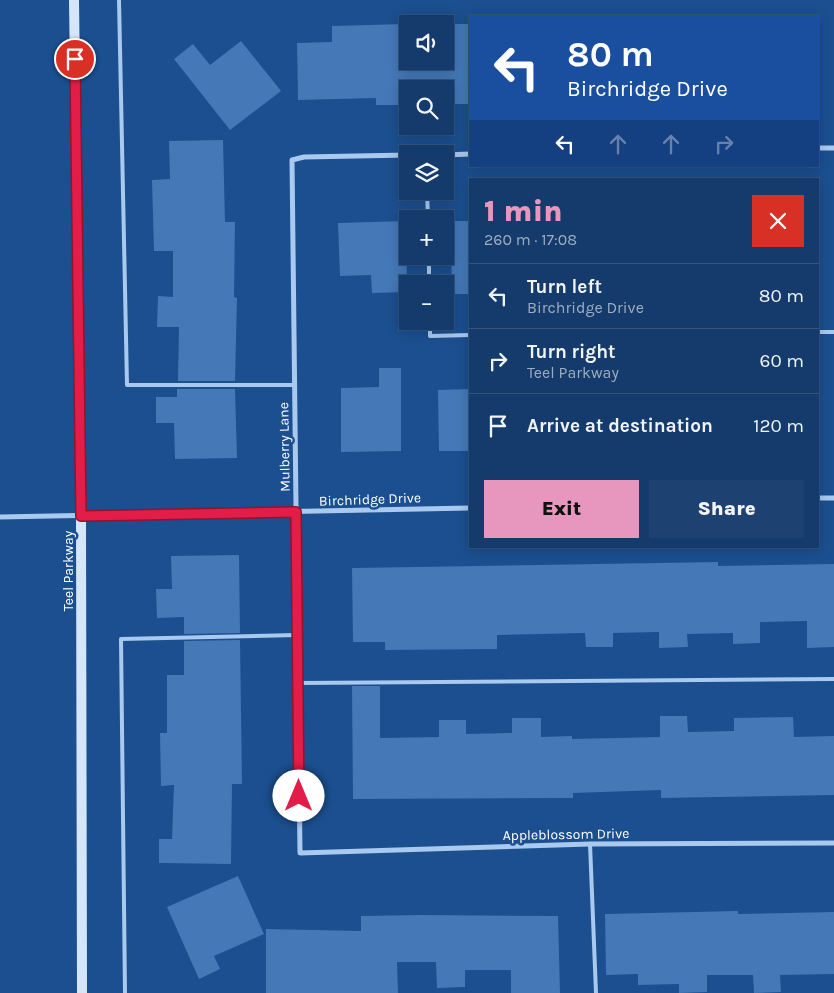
<!DOCTYPE html>
<meta charset="utf-8">
<style>
body{margin:0;font-family:Karla,sans-serif;background:#1d4271;color:#f1f3f6;height:100vh;display:flex;flex-direction:column;font-size:19px;white-space:nowrap}
*{box-sizing:border-box;margin:0}
p{font-size:16px;color:#9dadc1}
.icon{flex:none;width:28px;height:28px;fill:none;stroke:currentColor;stroke-width:2;stroke-linecap:round;stroke-linejoin:round}
.map{position:relative;flex:1;overflow:hidden}
.side{position:absolute;left:469px;top:178px;width:350px;height:370px;display:flex;flex-direction:column;background:#143b6b;border-radius:0px;box-shadow:0 2px 12px #0003,0 0 0 1px #33557e}
.side>*{flex:none}
.hud{position:absolute;left:469px;top:15px;width:350px;height:152px;border-radius:0px;box-shadow:0 2px 12px #0003,0 0 0 1px #33557e;background:#1a4fa0;color:#fff;overflow:hidden}
.controls{position:absolute;left:399px;top:15px;display:grid;gap:10px}
.controls a{display:grid;place-items:center;width:55px;height:55px;border-radius:0px;background:#143b6b;box-shadow:0 2px 12px #0003,0 0 0 1px #33557e;font-size:25px}
.pin{position:absolute;display:grid;place-items:center;width:42px;height:42px;color:#fff;margin:-21px;border:2px solid #fff;border-radius:50%;box-shadow:0 1px 5px #0007}
.me{position:absolute;width:55px;margin:-28px;rotate:0deg;stroke-linejoin:round;filter:drop-shadow(0 0 4px #0008)}
.turn{display:flex;align-items:center;gap:18px;height:105px;padding:0 15px;font-size:22px}
.turn .icon{width:65px;height:65px;stroke-width:2.5}
.turn b{display:block;font-size:35px;line-height:42px}
.lanes{display:flex;align-items:center;height:48px;padding:0 15px;background:#0003;justify-content:center;gap:25px;direction:ltr}
.lanes .off{opacity:.35}
.round{display:grid;place-items:center;flex:none;width:52px;height:52px;border-radius:0px;background:#1d4271}
.summary{display:flex;align-items:center;justify-content:space-between;height:85px;padding:0 15px}
h1{font-size:30px;font-weight:800;line-height:38px;color:#e797bd}
.primary-button{display:flex;gap:10px;margin-top:auto;padding:10px 15px}
.primary-button a{flex:1;height:58px;border-radius:0px;background:#e797bd;color:#111;font-size:20px;font-weight:800;line-height:58px;text-align:center}
.primary-button a+a{background:#1d4271;color:#f1f3f6}
ul{padding:0;list-style:none}
li{display:flex;align-items:center;gap:15px;height:65px;padding:0 15px;border-top:1px solid #33557e}
li div{flex:1}
li b{display:block;font-size:19px}
li em{font-style:normal}
.map>svg:first-child{display:block}
.building{fill:#4478b7}
.lines{fill:none;stroke-linecap:round;stroke-linejoin:round}
.service{stroke:#a9c9ee;stroke-width:4}
.minor{stroke:#a9c9ee;stroke-width:5}
.secondary{stroke:#d6e6fa;stroke-width:10}
.route-casing{stroke:#92132f;stroke-width:12}
.route{stroke:#e11d48;stroke-width:9}
.labels{text-anchor:middle;stroke-width:5;stroke-linejoin:round;paint-order:stroke}
.street-label{font-size:14px;fill:#fff;stroke:#1b4f8f}
</style>
<div class="map">
<svg width="834" height="993" viewBox="0 0 834 993">
<rect width="100%" height="100%" fill="#1b4f8f"/>
<path class="building" d="M405,24L408,61H450L449,24H470V104H451L450,89H408V105H376V98L298,100L297,43L332,42V26Z
M241,41L281,91L230,130L174,59L193,44L210,65Z
M223,140L225,222H235L234,297L237,298L235,381H178L179,327H157L158,296L173,297V251H154L152,180L170,179L169,141Z
M406,221L407,292L372,293L371,275L340,276L338,223Z
M451,221H470V294H452Z
M379,368H401V451L341,452V388L379,387Z
M177,389H235L237,458L175,459L174,423H156V397H177Z
M470,389V451H439L438,390Z
M239,555L240,633L184,634V617L157,618L156,589H172L171,556Z
M718,562V566L834,564V647L807,648V621L760,622V643L733,644V633L687,634L688,647L659,648V632L613,633V647H586L585,633L497,635V649L385,650V642H353L352,568Z
M240,640L242,784H232L231,864L159,863V839H172L174,785L161,786L160,733H167V675H184V641Z
M352,686H380V738L439,737V720H466V734L512,733V718H541V737L572,736V739L660,737V716H687L688,732L734,731V718L793,717L794,737L834,736V795L661,798V790L573,793V798L353,799Z
M238,876L264,934L214,956L220,969L199,979L167,907Z
M738,911V914L834,912V974L780,975L781,992L754,993L753,975H707V992L679,993V984L638,985V974L606,975L605,914Z
M422,915L558,916L560,993H511V970H465V987L437,988L436,962H397L398,993H266V929L361,931V916Z"/>
<g class="lines">
<path class="service" d="M119,0L127,385H295
M427,191L428,219
M429,256V284
M430,321V336L470,335
M818,332H834
M298,683L834,679
M590,844L596,993
M125,993L121,639L297,635"/>
<path class="minor" d="M818,148H834
M408,155L304,157L292,160L300,853L590,844L834,843
M445,155L470,154
M818,498H834
M0,517L470,508"/>
<path class="secondary" d="M74,0L81,516L82,993"/>
</g>
<g class="lines">
<g class="route-casing">
<path id="route" d="M75,59L81,516L296,512L299,796"/>
</g>
<use href="#route" class="route"/>
</g>
<g class="labels">
<g class="street-label">
<text transform="translate(284 447) rotate(-91)" y="5">Mulberry Lane</text>
<text transform="translate(370 499) rotate(-2)" y="5">Birchridge Drive</text>
<text transform="translate(68 571) rotate(-90)" y="5">Teel Parkway</text>
<text transform="translate(566 834) rotate(-1)" y="5">Appleblossom Drive</text>
</g>
</g>
</svg>
<div class="controls">
<a><svg class="icon" aria-label="sound" viewBox="0 0 24 24"><path d="M4 9h4l5-4v14l-5-4H4zM17 9q2 3 0 6"/></svg></a>
<a><svg class="icon" aria-label="search" viewBox="0 0 24 24"><circle cx="10" cy="10" r="6"/><path d="M15 15l6 6"/></svg></a>
<a><svg class="icon" aria-label="layers" viewBox="0 0 24 24"><path d="M12 4l9 5-9 5-9-5zM3 14l9 5 9-5"/></svg></a>
<a>+</a>
<a>−</a>
</div>
<div class="pin" style="left:75px;top:59px;background:#d93025"><svg class="icon" aria-label="arrive" viewBox="0 0 24 24"><path d="M6 21V4h12l-3 4 3 4H6"/></svg></div>
<svg class="me" style="left:299px;top:796px" viewBox="-20 -20 40 40"><circle r="19" fill="#fff"/><path d="M0-13L10 11 0 6-10 11z" fill="#e11d48"/></svg>
<div class="hud">
<div class="turn"><svg class="icon" aria-label="left" viewBox="0 0 24 24"><path d="M17 20v-9H6M10 6l-5 5 5 5"/></svg><div><b>80 m</b>Birchridge Drive</div></div>
<div class="lanes"><svg class="icon" aria-label="left" viewBox="0 0 24 24"><path d="M17 20v-9H6M10 6l-5 5 5 5"/></svg><svg class="icon off" aria-label="ahead" viewBox="0 0 24 24"><path d="M12 20V5M6 11l6-6 6 6"/></svg><svg class="icon off" aria-label="ahead" viewBox="0 0 24 24"><path d="M12 20V5M6 11l6-6 6 6"/></svg><svg class="icon off" aria-label="right" viewBox="0 0 24 24"><path d="M7 20v-9h11M14 6l5 5-5 5"/></svg></div>
</div>
<section class="side">
<div class="summary"><div><h1>1 min</h1><p>260 m · 17:08</p></div><a class="round" style="background:#d93025;color:#fff"><svg class="icon" aria-label="close" viewBox="0 0 24 24"><path d="M6 6l12 12M18 6L6 18"/></svg></a></div>
<ul>
<li><svg class="icon" aria-label="left" viewBox="0 0 24 24"><path d="M17 20v-9H6M10 6l-5 5 5 5"/></svg><div><b>Turn left</b><p>Birchridge Drive</p></div><em>80 m</em></li>
<li><svg class="icon" aria-label="right" viewBox="0 0 24 24"><path d="M7 20v-9h11M14 6l5 5-5 5"/></svg><div><b>Turn right</b><p>Teel Parkway</p></div><em>60 m</em></li>
<li><svg class="icon" aria-label="arrive" viewBox="0 0 24 24"><path d="M6 21V4h12l-3 4 3 4H6"/></svg><div><b>Arrive at destination</b></div><em>120 m</em></li>
</ul>
<div class="primary-button"><a>Exit</a><a>Share</a></div>
</section>
</div>
